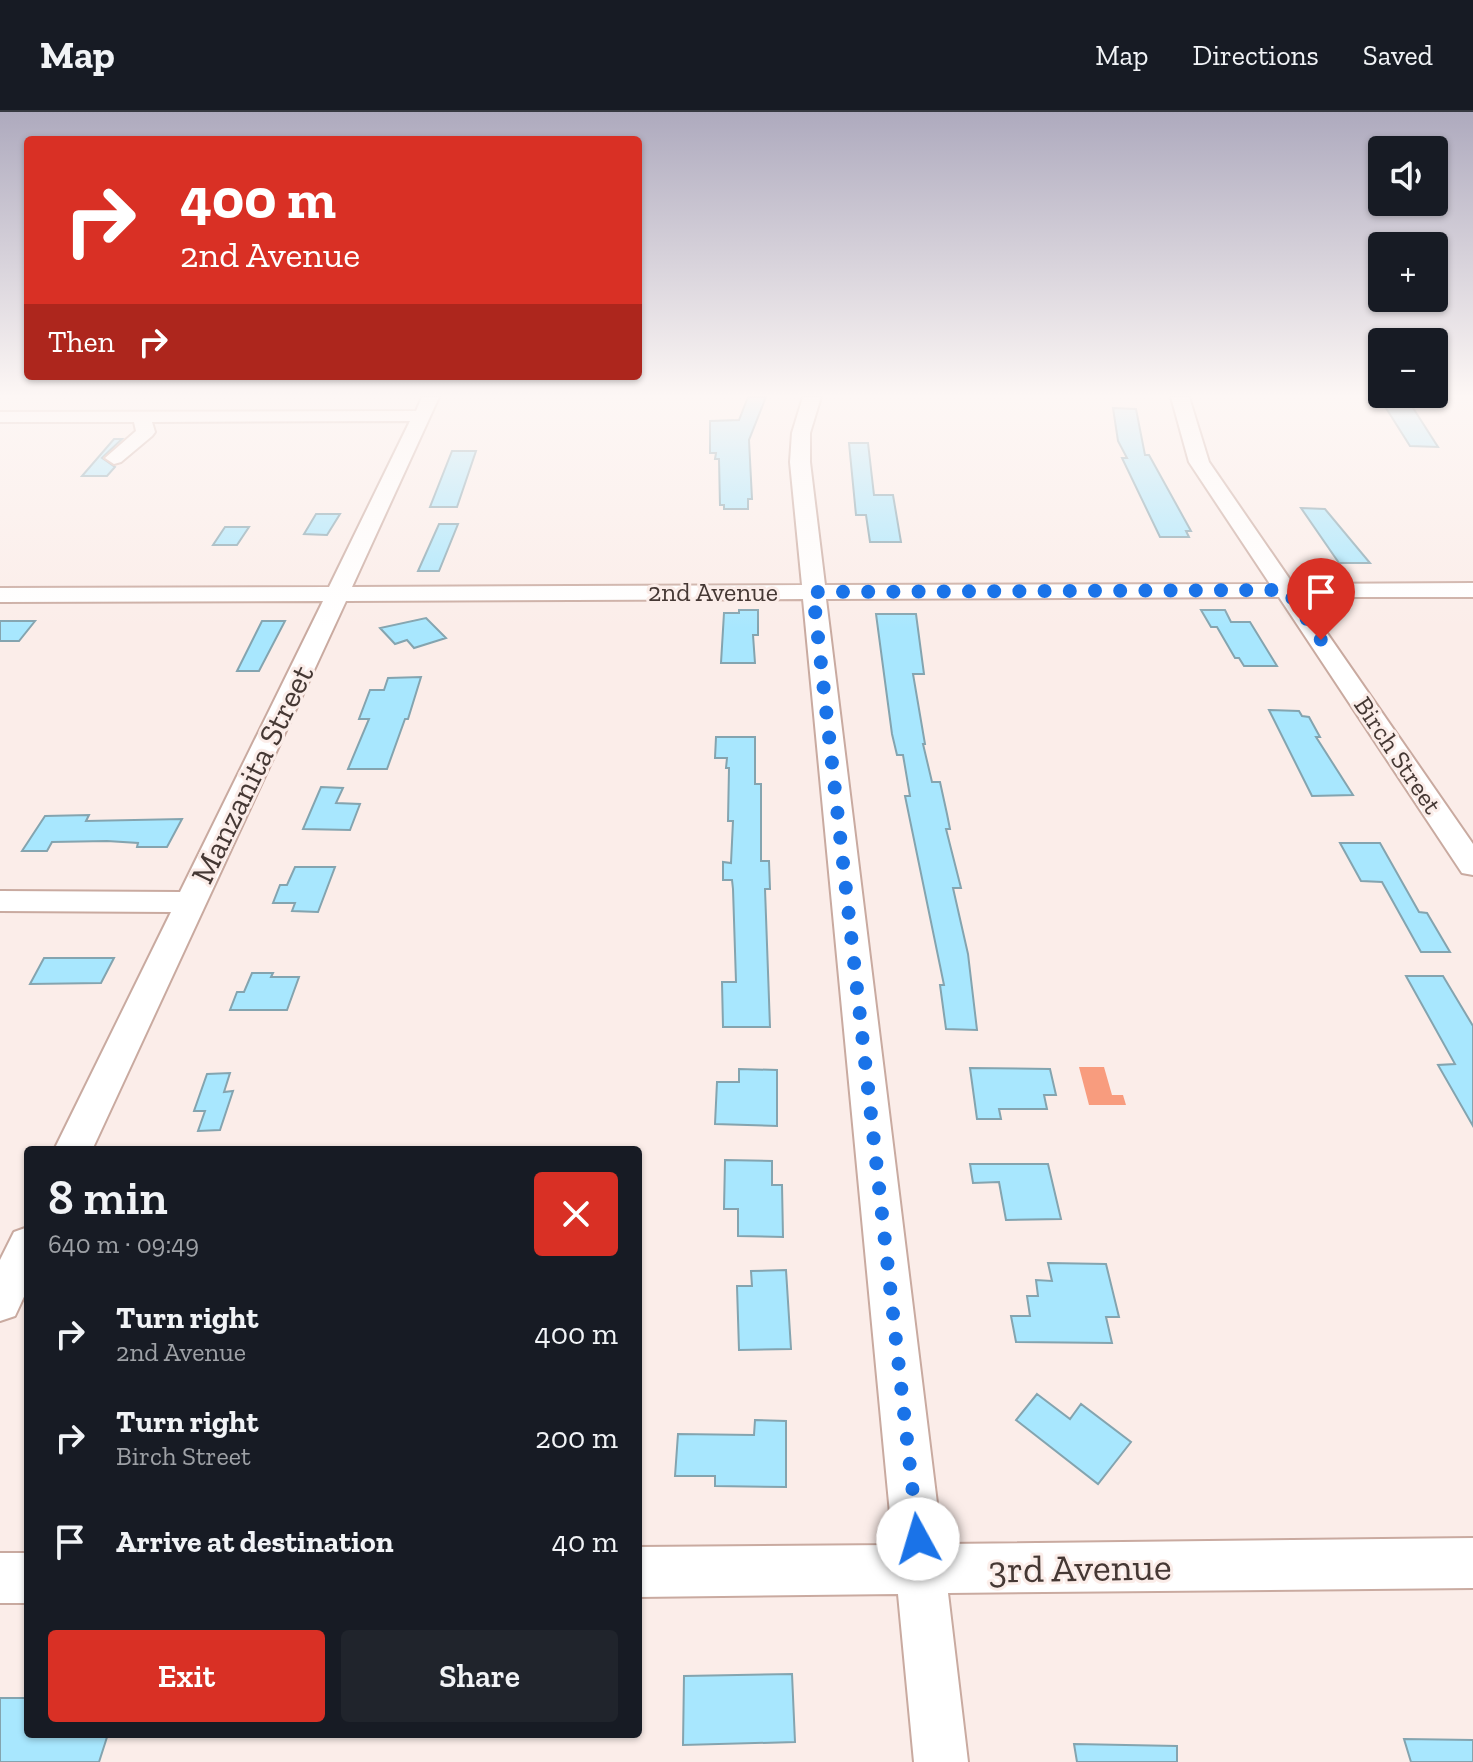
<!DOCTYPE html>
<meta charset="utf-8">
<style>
body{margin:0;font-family:"Zilla Slab",serif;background:#20242c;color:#f1f3f6;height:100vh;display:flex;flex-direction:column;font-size:30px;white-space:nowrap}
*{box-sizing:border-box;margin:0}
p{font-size:26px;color:#9ea1a6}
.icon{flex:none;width:44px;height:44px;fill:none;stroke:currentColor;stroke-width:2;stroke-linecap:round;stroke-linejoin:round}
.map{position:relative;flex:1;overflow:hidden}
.side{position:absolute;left:24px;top:1034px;width:618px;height:592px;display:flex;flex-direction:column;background:#171b24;border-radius:8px;box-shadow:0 2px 6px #0004}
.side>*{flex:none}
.hud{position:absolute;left:24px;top:24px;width:618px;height:244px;border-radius:8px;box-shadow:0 2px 6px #0004;background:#d93025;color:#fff;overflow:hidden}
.tools{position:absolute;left:1368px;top:24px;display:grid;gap:16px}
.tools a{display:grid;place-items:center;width:80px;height:80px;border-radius:8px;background:#171b24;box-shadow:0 2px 6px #0004;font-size:40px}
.pin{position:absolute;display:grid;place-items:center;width:68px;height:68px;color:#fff;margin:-82px -34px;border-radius:50% 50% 50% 0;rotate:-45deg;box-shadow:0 0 8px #0007}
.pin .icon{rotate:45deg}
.me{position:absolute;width:88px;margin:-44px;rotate:354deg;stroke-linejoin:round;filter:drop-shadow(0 0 6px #0008)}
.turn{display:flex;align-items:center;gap:28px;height:168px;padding:0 24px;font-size:36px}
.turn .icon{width:104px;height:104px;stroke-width:2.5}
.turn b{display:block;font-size:56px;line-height:68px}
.then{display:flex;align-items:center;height:76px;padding:0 24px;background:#0003;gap:16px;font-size:30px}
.round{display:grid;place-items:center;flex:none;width:84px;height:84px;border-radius:8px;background:#20242c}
.headline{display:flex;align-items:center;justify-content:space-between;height:136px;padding:0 24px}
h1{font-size:48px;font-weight:600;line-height:60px}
.button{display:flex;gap:16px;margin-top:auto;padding:16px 24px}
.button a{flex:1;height:92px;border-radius:8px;background:#d93025;color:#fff;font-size:32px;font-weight:600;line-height:92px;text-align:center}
.button a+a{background:#20242c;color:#f1f3f6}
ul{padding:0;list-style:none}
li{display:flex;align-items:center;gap:24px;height:104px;padding:0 24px}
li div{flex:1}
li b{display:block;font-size:30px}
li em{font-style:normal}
header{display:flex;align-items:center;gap:48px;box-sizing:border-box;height:112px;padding:0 40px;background:#171b24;border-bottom:2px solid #363941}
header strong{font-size:38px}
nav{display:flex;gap:44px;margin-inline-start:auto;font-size:28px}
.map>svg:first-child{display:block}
.water{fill:#f89c7e}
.building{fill:#a8e7fe;stroke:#84a4af;stroke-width:2}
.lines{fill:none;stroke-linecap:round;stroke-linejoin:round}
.minor-casing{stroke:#c9aaa0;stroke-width:4}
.minor{fill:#fff;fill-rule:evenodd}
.route{stroke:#1a73e8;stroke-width:14;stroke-dasharray:0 25.2}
.labels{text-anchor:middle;stroke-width:6;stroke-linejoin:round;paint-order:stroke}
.far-street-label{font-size:26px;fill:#453834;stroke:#fbede9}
.street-label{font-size:32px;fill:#453834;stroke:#fbede9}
.near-street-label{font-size:38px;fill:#453834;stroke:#fbede9}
</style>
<header>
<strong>Map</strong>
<nav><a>Map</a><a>Directions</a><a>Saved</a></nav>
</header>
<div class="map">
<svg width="1473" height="1650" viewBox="0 0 1473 1650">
<rect width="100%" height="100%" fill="#fbede9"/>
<path class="water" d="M1079,955H1104L1112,983H1123L1126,993H1089Z"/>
<path class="building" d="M748,285H766L749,328L752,387H748V397H724V393H720L719,347H715L716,341H710V309L739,308Z
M1379,285H1406L1438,335L1410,334Z
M1113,296L1136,297L1145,343H1149L1191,419H1186L1189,425H1160L1122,346H1127L1118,329Z
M114,327H122L102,346L115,355L107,364H82Z
M849,331H868L874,383H893L901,430H870L866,403H856Z
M452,339H476L457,395H430Z
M1301,396L1325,397L1370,451H1339Z
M316,402H340L327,423L304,422Z
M439,412H458L439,459H418Z
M225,415H249L237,433H213Z
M739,498H758V523H753L755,551H721L724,501H739Z
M1201,498H1225L1231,510H1250L1277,554H1244L1239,546H1235L1217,515H1211Z
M876,502H916L924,562H913L925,632H923L932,670H940L947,702L950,717H946L961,776H953L968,842L977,918L946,917L940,873H944L905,684H910L903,643H897L892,622Z
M426,506L446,526L414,536L407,528L395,532L380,516Z
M0,509H35L19,529H0Z
M262,509H285L259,559H237Z
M421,565L408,607H405L387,657H348L369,607H359L370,578H384L388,566Z
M1269,598L1299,599L1302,604L1309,605L1320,625H1316L1353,683L1312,684Z
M716,625H755V672H761V749H769L770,777H765L770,915H723L722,870H736L733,777L732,768H723V750L731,751L733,709H728L729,656H726L727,646H715Z
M321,675L343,676L336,691L360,692L350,718L303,717Z
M89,703L86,709L182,707L167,735H137L138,731L107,729L52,730L47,739H22L45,704Z
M1340,731H1380L1419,800L1427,801L1450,840H1421L1382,770L1361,769Z
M295,755H335L318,800L292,799L295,791H273L280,773H287Z
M44,846H114L101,871L30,872Z
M252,861H273L271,865H299L287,898H230L237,880H244Z
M1406,864H1443L1473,914V1014L1438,953L1455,952Z
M970,956L1050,957L1056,983H1044L1047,997H999L1001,1007H977Z
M739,957L777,958V1014L715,1012L717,970H739Z
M230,961L224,980L233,979L220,1018L198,1019L205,999H194L207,962Z
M725,1048L772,1049V1073H782L783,1125L738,1124V1097H724Z
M970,1052H1048L1061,1107L1006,1108L999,1070L973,1071Z
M1048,1151L1106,1152L1119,1205H1106L1112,1231L1016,1230L1011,1204H1030L1027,1184H1038L1036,1168L1052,1169Z
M786,1158L791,1237L739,1238L737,1174H752L751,1159Z
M1037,1282L1070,1307L1081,1292L1131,1330L1098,1372L1016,1308Z
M755,1308L786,1309V1375L715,1374V1364H675L678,1322L754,1323Z
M792,1562L795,1630L683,1633L684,1564Z
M0,1586H28V1622H108L99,1650H0Z
M1404,1627L1473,1628V1650H1411Z
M1074,1632L1177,1634V1650H1077Z"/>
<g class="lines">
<g class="minor-casing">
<path id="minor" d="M422,285H439L352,475L802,473L790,350L792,321L803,285H821L810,321V350L825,473L1270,472L1189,350L1171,285H1189L1209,350L1293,472L1473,471V485H1302L1473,732V763L1462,761L1279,485L826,487L942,1432L1473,1426V1476L948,1481L968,1650H914L898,1482L638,1485V1435L893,1433L803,487L346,489L92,1038H54L171,800L0,799V779L180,780L323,489L0,490V476L329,475L410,309L152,310L155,320L152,324L121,350L114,352L105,346L136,319L134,310H0V300L416,299Z
M28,1115V1176L15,1204L0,1209V1148L14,1120Z
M0,1441H28V1491H0Z"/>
</g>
<use href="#minor" class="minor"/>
</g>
<linearGradient id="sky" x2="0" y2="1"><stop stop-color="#aeaabe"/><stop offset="0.55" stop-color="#fdf7f5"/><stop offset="1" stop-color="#fdf7f5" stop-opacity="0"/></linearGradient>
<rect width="1473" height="516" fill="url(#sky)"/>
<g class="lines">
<path class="route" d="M918,1427L813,480L1287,478L1321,528"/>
</g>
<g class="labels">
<g class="far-street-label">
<text x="713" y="489">2nd Avenue</text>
<text transform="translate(1398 643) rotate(56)" y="9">Birch Street</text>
</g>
<g class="street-label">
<text transform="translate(252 662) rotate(-64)" y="11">Manzanita Street</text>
</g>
<g class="near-street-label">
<text transform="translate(1080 1456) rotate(-1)" y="13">3rd Avenue</text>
</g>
</g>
</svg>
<div class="tools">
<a><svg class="icon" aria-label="sound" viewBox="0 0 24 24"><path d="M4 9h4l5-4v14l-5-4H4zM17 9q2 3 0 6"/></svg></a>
<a>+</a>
<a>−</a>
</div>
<div class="pin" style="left:1321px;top:528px;background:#d93025"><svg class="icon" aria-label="arrive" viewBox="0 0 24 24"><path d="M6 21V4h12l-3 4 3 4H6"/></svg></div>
<svg class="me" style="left:918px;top:1427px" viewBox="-20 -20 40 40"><circle r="19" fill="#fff"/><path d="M0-13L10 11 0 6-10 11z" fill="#1a73e8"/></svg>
<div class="hud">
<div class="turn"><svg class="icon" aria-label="right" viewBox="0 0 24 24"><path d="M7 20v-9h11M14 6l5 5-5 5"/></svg><div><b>400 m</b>2nd Avenue</div></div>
<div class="then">Then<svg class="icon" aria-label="right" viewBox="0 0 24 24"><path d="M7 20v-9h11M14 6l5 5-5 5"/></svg></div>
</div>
<section class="side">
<div class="headline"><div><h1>8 min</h1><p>640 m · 09:49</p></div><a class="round" style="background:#d93025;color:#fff"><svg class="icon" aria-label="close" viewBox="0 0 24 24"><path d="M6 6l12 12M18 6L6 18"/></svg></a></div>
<ul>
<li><svg class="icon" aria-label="right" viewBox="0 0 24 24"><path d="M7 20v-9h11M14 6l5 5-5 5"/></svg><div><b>Turn right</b><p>2nd Avenue</p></div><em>400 m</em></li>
<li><svg class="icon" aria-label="right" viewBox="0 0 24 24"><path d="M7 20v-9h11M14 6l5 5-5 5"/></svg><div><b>Turn right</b><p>Birch Street</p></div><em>200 m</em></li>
<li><svg class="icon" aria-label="arrive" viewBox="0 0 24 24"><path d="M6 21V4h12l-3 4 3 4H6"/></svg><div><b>Arrive at destination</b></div><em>40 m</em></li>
</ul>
<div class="button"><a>Exit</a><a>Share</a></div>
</section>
</div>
